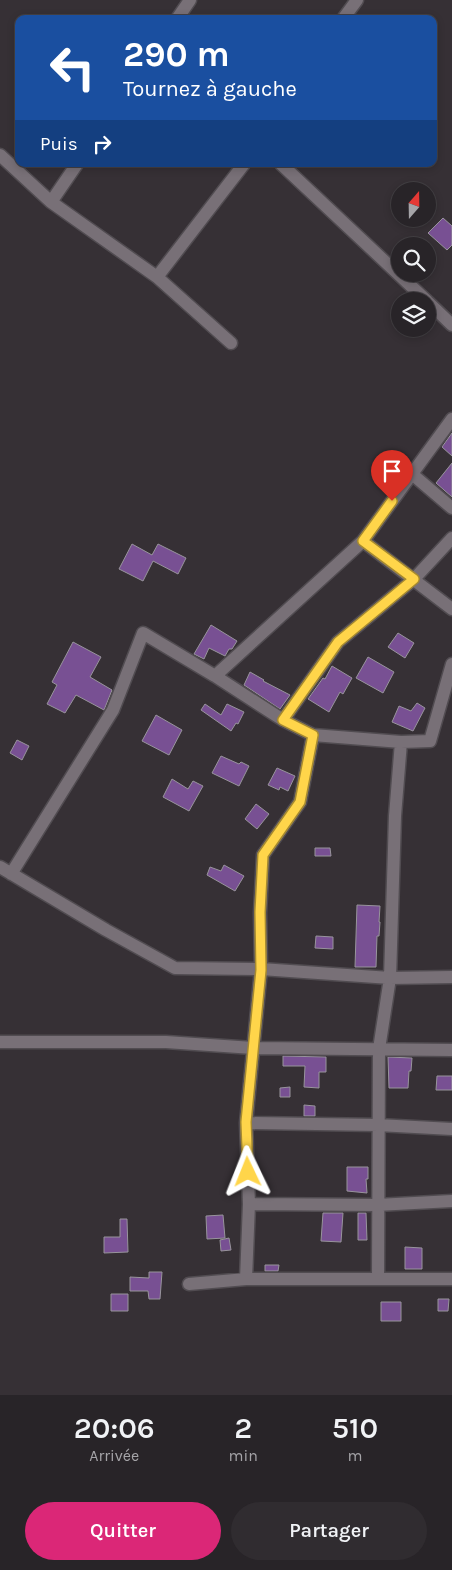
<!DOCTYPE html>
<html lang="fr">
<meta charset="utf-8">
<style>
body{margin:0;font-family:Karla,sans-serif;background:#302c30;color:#f1f3f6;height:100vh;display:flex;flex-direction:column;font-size:19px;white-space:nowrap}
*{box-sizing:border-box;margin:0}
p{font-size:16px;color:#a5a4a8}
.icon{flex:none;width:28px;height:28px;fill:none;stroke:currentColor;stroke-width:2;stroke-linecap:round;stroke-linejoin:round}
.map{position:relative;height:1395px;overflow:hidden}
.drawer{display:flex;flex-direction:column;background:#282428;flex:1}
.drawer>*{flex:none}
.guide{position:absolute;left:15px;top:15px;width:422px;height:152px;border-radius:10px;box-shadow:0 2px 8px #0003,0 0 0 1px #444145;background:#1a4fa0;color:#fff;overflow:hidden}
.needle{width:32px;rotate:20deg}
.buttons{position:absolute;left:391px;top:182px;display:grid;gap:10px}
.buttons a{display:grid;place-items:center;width:45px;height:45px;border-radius:50%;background:#282428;box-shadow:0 2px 8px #0003,0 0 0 1px #444145;font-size:25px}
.pin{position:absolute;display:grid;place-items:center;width:42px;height:42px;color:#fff;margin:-51px -21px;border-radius:50% 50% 50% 0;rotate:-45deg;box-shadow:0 0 5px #0007}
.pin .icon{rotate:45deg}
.me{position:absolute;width:55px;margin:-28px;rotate:358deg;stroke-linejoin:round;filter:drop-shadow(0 0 4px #0008)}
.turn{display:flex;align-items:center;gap:18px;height:105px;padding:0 25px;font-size:22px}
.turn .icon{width:65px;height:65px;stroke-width:2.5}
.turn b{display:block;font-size:35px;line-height:42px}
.then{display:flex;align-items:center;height:48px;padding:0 25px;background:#0003;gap:10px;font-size:19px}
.eta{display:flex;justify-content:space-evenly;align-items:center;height:85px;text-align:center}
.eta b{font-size:30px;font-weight:600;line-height:35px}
.button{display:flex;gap:10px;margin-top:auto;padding:10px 25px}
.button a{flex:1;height:58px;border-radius:30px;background:#db2777;color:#fff;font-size:20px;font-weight:600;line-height:58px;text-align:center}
.button a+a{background:#302c30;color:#f1f3f6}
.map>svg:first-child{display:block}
.building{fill:#785093;stroke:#98949c}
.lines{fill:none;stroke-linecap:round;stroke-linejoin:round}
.street-casing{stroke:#514c51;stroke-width:15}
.street{stroke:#787077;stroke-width:12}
.route-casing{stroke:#a68a30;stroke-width:12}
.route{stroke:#ffd54a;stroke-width:9}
</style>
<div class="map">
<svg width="452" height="1395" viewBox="0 0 452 1395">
<rect width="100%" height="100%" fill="#363035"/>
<path class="building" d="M443,218L452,226V245L447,250L428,233Z
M452,433V456L442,447Z
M452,463V497L436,483Z
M132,544L152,555L158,544L186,558L178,574L153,561L143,581L119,569Z
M211,625L237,641L232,649H229L225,656L209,648L204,659L194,654Z
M398,633L414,643L405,658L388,647Z
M73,642L101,657L90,677L112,690L104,710L76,695L65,713L47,704L57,685L52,682Z
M368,657L394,672L383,693L356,678Z
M332,666L352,678L343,694L340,692L329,712L308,699L323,678L325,679Z
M250,672L264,680L263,681L290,695L280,709L244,685Z
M417,703L425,708L413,731L392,722L399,706L411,711Z
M205,704L221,715L227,704L244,712L238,724L236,723L231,731L201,710Z
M156,715L182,730L169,755L142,741Z
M17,740L29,746L22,760L10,753Z
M221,756L239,764L241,762L249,766L239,786L212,773Z
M277,768L295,776L288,791L280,787L279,790L268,785Z
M172,779L188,789L193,781L203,786L189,811L163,797Z
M256,804L269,814L257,829L245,819Z
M315,848H330L331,856H315Z
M224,865L244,876L235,891L207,875L210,867L221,871Z
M357,905L380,906L379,922H380L379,936H377L376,967H355Z
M316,936L333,937V949L315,948Z
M283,1056L326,1057V1072H319V1088L304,1087L305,1066H283Z
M388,1057L412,1058L411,1071H409L408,1088H389Z
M437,1076H452V1090H436Z
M290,1087V1097H280V1088Z
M304,1105L315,1106V1116H304Z
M347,1167H368V1179H366L367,1193L347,1191Z
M323,1213H343L341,1242L321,1241Z
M358,1213H366L367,1240H358Z
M223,1215L225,1238L207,1239L206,1216Z
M120,1219H127L128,1252L104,1253V1237H120Z
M229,1238L231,1250L221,1251L220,1240Z
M405,1247L422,1248V1269H405Z
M265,1265H279L278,1271H265Z
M149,1272H162L160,1299H149L148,1291H130V1277L149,1278Z
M111,1294H128V1311H111Z
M438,1299H449L448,1311H438Z
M381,1302H401V1321H381Z"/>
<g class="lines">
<g class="street-casing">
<path id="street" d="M177,19L190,0
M343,19L357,0
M0,155L51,202L157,277L231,343
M281,164L427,301
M51,202L77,164
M157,277L244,164
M428,302L452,325
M412,474L452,508
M363,541L452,609
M215,676L363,541L452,419
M283,720L338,642L414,579L452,538
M0,867L106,930L175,968L261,969L390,978L452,977
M11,874L113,710L143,633L215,676L283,720L313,735L401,742
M0,1042H166L253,1048L452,1050
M246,1123L378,1125L452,1129
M249,1204L377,1205L452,1201
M246,1279L249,1204L246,1123L261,969L260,913L263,855L300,802L313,735
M378,1279L379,1049L390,978L395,816L401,742L430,741L452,664
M189,1284L246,1279H452"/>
</g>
<use href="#street" class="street"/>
</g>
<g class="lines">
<g class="route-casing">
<path id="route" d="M248,1172L246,1122L261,970L260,912L263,855L300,802L313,735L283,720L338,642L414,579L363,541L392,501"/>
</g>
<use href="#route" class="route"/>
</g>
</svg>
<div class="buttons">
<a><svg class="needle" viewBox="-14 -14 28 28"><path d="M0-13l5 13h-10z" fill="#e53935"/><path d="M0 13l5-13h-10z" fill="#a5a4a8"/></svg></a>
<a><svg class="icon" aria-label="search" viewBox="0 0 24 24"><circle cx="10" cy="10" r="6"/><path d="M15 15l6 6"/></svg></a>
<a><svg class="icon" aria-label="layers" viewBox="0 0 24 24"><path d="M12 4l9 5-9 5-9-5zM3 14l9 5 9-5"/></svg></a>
</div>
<div class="pin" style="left:392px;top:501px;background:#d93025"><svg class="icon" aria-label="arrive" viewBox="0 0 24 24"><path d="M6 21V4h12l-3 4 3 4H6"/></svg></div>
<svg class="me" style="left:248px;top:1172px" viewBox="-20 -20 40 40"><path d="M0-17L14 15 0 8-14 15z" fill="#ffd54a" stroke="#fff" stroke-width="4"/></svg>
<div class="guide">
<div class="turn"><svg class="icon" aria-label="left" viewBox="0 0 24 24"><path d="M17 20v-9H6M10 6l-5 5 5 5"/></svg><div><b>290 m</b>Tournez à gauche</div></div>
<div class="then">Puis<svg class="icon" aria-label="right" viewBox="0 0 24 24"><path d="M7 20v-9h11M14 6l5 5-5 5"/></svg></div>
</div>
</div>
<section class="drawer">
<div class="eta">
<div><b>20:06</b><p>Arrivée</p></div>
<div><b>2</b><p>min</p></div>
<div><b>510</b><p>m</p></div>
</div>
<div class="button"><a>Quitter</a><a>Partager</a></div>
</section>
